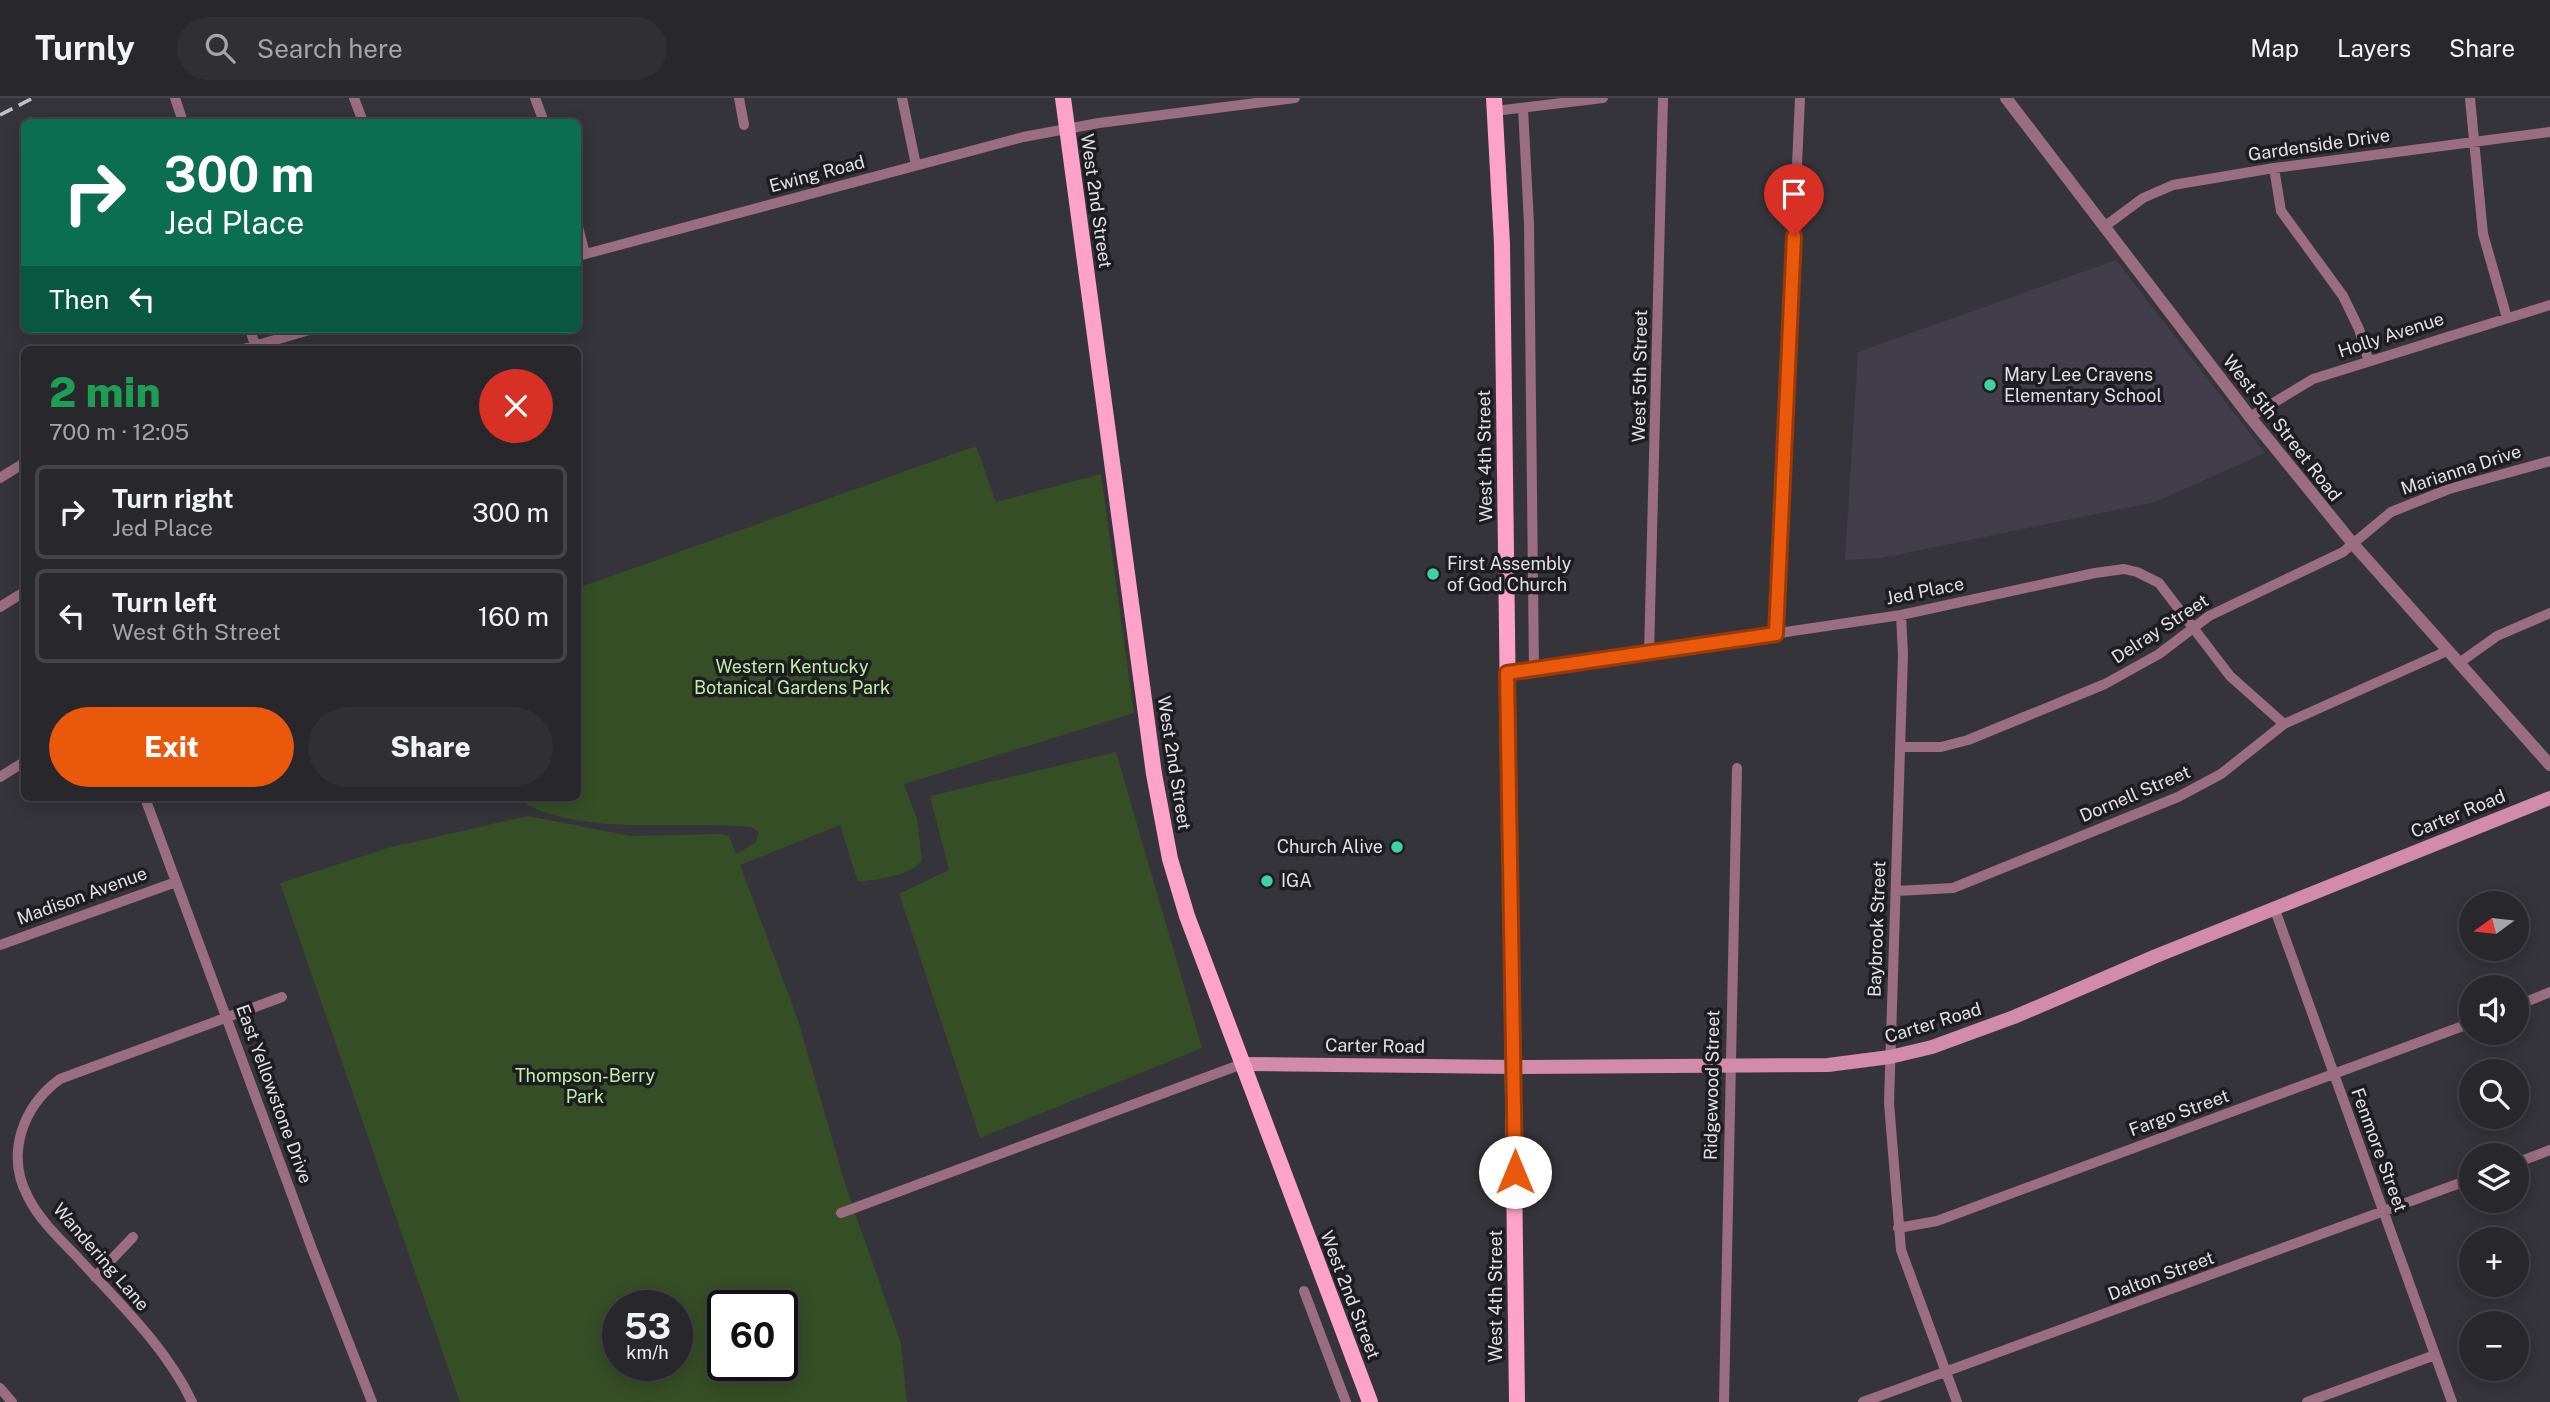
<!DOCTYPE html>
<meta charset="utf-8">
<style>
body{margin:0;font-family:"Public Sans",sans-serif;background:#302f34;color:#f1f3f6;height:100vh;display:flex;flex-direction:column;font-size:26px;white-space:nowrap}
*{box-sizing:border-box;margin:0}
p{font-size:23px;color:#a5a5a9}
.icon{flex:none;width:38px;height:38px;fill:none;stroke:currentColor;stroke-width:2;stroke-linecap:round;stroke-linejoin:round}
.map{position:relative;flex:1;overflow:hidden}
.sheet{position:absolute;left:21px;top:248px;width:560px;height:455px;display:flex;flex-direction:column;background:#28272c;border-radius:10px;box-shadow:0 4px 18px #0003,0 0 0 2px #444448}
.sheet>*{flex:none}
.top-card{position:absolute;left:21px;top:21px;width:560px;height:214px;border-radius:10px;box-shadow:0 4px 18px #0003,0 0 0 2px #444448;background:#0b6e4f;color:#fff;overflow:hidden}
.needle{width:46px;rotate:255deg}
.controls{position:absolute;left:2459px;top:793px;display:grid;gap:14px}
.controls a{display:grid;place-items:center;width:70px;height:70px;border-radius:50%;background:#28272c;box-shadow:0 4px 18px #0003,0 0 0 2px #444448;font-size:35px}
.speed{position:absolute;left:602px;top:1192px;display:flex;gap:14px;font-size:35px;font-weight:700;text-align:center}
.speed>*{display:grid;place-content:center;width:91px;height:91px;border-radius:50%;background:#28272c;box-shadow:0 4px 18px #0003,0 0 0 2px #444448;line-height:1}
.speed small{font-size:18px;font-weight:400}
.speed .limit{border:4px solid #111;border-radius:10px;background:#fff;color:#111}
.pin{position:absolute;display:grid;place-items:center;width:60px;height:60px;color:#fff;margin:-72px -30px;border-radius:50% 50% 50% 0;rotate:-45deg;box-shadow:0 0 7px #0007}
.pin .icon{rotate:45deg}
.me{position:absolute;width:77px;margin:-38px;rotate:0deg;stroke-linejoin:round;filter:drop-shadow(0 0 5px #0008)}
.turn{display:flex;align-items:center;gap:24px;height:147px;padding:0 28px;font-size:32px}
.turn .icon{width:91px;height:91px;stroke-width:2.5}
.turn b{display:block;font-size:49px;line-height:60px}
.then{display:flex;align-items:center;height:66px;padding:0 28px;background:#0003;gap:14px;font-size:26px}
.round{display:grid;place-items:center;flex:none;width:74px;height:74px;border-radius:37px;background:#302f34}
.summary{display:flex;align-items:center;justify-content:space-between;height:119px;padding:0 28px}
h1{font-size:42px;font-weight:800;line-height:52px;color:#1e9e55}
.action{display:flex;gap:14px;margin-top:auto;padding:14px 28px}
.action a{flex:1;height:80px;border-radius:42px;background:#ea580c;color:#fff;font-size:28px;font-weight:800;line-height:80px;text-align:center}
.action a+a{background:#302f34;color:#f1f3f6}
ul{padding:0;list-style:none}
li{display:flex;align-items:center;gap:21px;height:94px;margin:0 14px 10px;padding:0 14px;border:4px solid #444448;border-radius:10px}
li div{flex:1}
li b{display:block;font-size:26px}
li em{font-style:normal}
header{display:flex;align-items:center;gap:42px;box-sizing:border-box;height:98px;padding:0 35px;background:#28272c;border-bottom:2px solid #444448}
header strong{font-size:33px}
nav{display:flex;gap:38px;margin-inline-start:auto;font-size:24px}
.search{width:490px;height:63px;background:#302f34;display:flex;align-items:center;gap:18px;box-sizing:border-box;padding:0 24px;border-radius:38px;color:#a5a5a9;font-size:26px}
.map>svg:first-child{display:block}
.built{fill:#413d4a}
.green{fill:#364e25;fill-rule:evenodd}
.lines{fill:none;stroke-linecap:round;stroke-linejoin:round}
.minor{stroke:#9a6d80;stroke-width:10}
.tertiary{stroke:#9a6d80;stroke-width:12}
.secondary{stroke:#d28ba9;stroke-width:14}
.primary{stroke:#fda2c9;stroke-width:16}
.rail{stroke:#c2c0c6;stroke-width:3.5;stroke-dasharray:14 7;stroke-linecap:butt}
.route-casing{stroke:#983908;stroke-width:18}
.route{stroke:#ea580c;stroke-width:12}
.poi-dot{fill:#3ed4a2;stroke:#1d1c20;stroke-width:2.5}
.labels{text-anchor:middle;stroke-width:7;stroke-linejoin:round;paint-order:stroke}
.street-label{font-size:18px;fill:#e1e0e5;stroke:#1d1c20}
.poi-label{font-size:18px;fill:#e1e0e5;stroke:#1d1c20;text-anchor:start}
.park-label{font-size:18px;fill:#c1eea5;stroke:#1d1c20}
</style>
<header>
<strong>Turnly</strong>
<div class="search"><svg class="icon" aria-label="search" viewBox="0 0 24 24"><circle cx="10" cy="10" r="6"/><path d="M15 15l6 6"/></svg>Search here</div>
<nav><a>Map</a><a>Layers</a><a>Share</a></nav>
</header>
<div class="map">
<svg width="2550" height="1304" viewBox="0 0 2550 1304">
<rect width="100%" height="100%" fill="#36343b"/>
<path class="built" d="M2116,162L2265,355L2155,404L1881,460L1845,462L1858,254Z"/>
<path class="green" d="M976,348L996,404L1101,376L1134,615L904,686L917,721L922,762C910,779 877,781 858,784L840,727L740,767L798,922L845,1086L901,1246L907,1304H460L280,785L388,750L528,718L631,738L720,736L729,738L736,756L755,745L759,734L751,729C681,722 575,740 516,700H578V490ZM618,1208H677V1267H618ZM723,1208H782V1267H723Z
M1116,654L1202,950L980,1040L899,796L949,772L930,698Z"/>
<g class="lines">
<path class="minor" d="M175,0L183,24
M354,0L363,24
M535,0L544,24
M739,0L744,27
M902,0L916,67
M2470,0L2483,136L2507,220
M1523,10L1529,126L1534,573
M1495,13L1603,0
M2274,70L2281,113L2343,198L2359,231L2368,261
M578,129L585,156
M2104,129L2143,100L2173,87L2274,70L2550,34
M578,158L1023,39L1099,25L1295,0
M250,231L255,247
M240,252L313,231
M2250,319L2313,281L2550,207
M0,380L24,365
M0,509L24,494
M1901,517L1903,556L1889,1005L1901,1152L1957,1304
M1776,536L1800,0
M1649,556L1663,0
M2459,565L2497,538L2550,515
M1507,575L1901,517L2095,475L2124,471L2137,474L2159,485L2230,578L2284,626
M1900,649H1941L1968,642L2105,586L2159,556L2209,518L2343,454L2391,414L2449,391L2550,363
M0,679L24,664
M145,700L312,1151L372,1304
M1896,793L1953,790L2178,699L2221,676L2284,626L2447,553
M2275,812L2452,1304
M0,847L176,784
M2516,908L2550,894
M2516,1065L2550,1052
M841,1115L1242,966
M1898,1130L1937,1123L2471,925
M95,1179L133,1139
M1304,1193L1346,1304
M0,1290L12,1304
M192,1304C167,1250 119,1205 79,1161C61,1142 40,1123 28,1099C5,1056 23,1008 60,981L282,899
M1724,1304L1737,670
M1863,1304L2471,1081
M2307,1304L2435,1257"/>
<path class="tertiary" d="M2006,0L2250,319L2354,447L2550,667"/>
<path class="secondary" d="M1242,966L1514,969L1828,967L1890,959L1932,949L2014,919L2156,858L2550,700"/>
<path class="primary" d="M1063,0L1154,676L1170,761L1187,818L1370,1304
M1494,0L1502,146L1517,1304"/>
<path class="rail" d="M0,17L33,0"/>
</g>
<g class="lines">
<g class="route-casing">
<path id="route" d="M1515,1074L1507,575L1776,536L1794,138"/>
</g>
<use href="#route" class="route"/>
</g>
<g class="poi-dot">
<circle cx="1990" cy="287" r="7"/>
<circle cx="1433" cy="476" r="7"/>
<circle cx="1397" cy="749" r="7"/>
<circle cx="1267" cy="783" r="7"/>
</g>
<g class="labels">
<g class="street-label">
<text transform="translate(2319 47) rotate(-8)" y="6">Gardenside Drive</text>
<text transform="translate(817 76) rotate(-15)" y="6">Ewing Road</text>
<text transform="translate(1096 103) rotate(82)" y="6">West 2nd Street</text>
<text transform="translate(2391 237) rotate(-18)" y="6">Holly Avenue</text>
<text transform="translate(1640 278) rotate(-89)" y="6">West 5th Street</text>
<text transform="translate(2282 330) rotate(52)" y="6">West 5th Street Road</text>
<text transform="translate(1485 358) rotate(-91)" y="6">West 4th Street</text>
<text transform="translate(2461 372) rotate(-18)" y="6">Marianna Drive</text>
<text transform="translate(1925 493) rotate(-11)" y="6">Jed Place</text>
<text transform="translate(2160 531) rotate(-33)" y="6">Delray Street</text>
<text transform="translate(1174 665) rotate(81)" y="6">West 2nd Street</text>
<text transform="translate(2135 696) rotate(-23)" y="6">Dornell Street</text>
<text transform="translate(2458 716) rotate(-22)" y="6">Carter Road</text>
<text transform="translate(82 798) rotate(-20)" y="6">Madison Avenue</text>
<text transform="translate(1877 831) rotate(-88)" y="6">Baybrook Street</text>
<text transform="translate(1933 925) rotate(-17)" y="6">Carter Road</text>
<text transform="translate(1375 948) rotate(1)" y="6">Carter Road</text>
<text transform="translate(1712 987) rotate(-89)" y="6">Ridgewood Street</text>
<text transform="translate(274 996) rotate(70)" y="6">East Yellowstone Drive</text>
<text transform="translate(2179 1015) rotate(-20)" y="6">Fargo Street</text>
<text transform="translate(2379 1052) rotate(70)" y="6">Fenmore Street</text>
<text transform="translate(101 1159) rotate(49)" y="6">Wandering Lane</text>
<text transform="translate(2161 1178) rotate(-20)" y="6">Dalton Street</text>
<text transform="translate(1350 1197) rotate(69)" y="6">West 2nd Street</text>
<text transform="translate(1496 1198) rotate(-90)" y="6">West 4th Street</text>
</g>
<g class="poi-label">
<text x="2004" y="283">Mary Lee Cravens<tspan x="2004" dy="21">Elementary School</tspan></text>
<text x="1447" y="472">First Assembly<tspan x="1447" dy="21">of God Church</tspan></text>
<text x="1383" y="755" text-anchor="end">Church Alive</text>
<text x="1281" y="789">IGA</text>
</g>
<g class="park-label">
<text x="792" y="575">Western Kentucky<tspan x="792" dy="21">Botanical Gardens Park</tspan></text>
<text x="585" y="984">Thompson-Berry<tspan x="585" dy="21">Park</tspan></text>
</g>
</g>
</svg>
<div class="controls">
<a><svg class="needle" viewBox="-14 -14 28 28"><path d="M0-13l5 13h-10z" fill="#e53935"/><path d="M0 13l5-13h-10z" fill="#a5a5a9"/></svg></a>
<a><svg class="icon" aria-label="sound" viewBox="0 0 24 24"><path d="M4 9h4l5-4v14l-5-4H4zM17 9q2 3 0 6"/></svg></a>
<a><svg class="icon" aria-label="search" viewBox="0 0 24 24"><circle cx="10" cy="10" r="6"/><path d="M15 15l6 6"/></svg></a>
<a><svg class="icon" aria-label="layers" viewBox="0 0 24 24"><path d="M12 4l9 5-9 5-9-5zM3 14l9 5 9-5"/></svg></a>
<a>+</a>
<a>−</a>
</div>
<div class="speed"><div>53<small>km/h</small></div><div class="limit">60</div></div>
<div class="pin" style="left:1794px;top:138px;background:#d93025"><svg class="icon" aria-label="arrive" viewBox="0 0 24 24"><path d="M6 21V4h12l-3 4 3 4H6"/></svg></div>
<svg class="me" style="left:1515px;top:1074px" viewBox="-20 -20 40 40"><circle r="19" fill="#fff"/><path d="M0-13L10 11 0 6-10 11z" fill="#ea580c"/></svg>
<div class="top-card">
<div class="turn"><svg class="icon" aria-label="right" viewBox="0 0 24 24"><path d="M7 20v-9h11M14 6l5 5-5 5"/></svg><div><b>300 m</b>Jed Place</div></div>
<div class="then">Then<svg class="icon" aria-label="left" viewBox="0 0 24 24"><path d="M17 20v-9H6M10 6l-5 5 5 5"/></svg></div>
</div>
<section class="sheet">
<div class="summary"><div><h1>2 min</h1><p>700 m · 12:05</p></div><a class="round" style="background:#d93025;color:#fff"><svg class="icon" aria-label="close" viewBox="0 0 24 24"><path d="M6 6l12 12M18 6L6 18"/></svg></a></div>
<ul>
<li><svg class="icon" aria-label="right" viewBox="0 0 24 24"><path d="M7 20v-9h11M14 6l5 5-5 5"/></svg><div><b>Turn right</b><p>Jed Place</p></div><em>300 m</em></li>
<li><svg class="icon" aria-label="left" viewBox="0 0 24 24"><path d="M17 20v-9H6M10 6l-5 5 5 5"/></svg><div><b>Turn left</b><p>West 6th Street</p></div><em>160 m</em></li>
</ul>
<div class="action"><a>Exit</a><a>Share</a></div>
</section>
</div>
